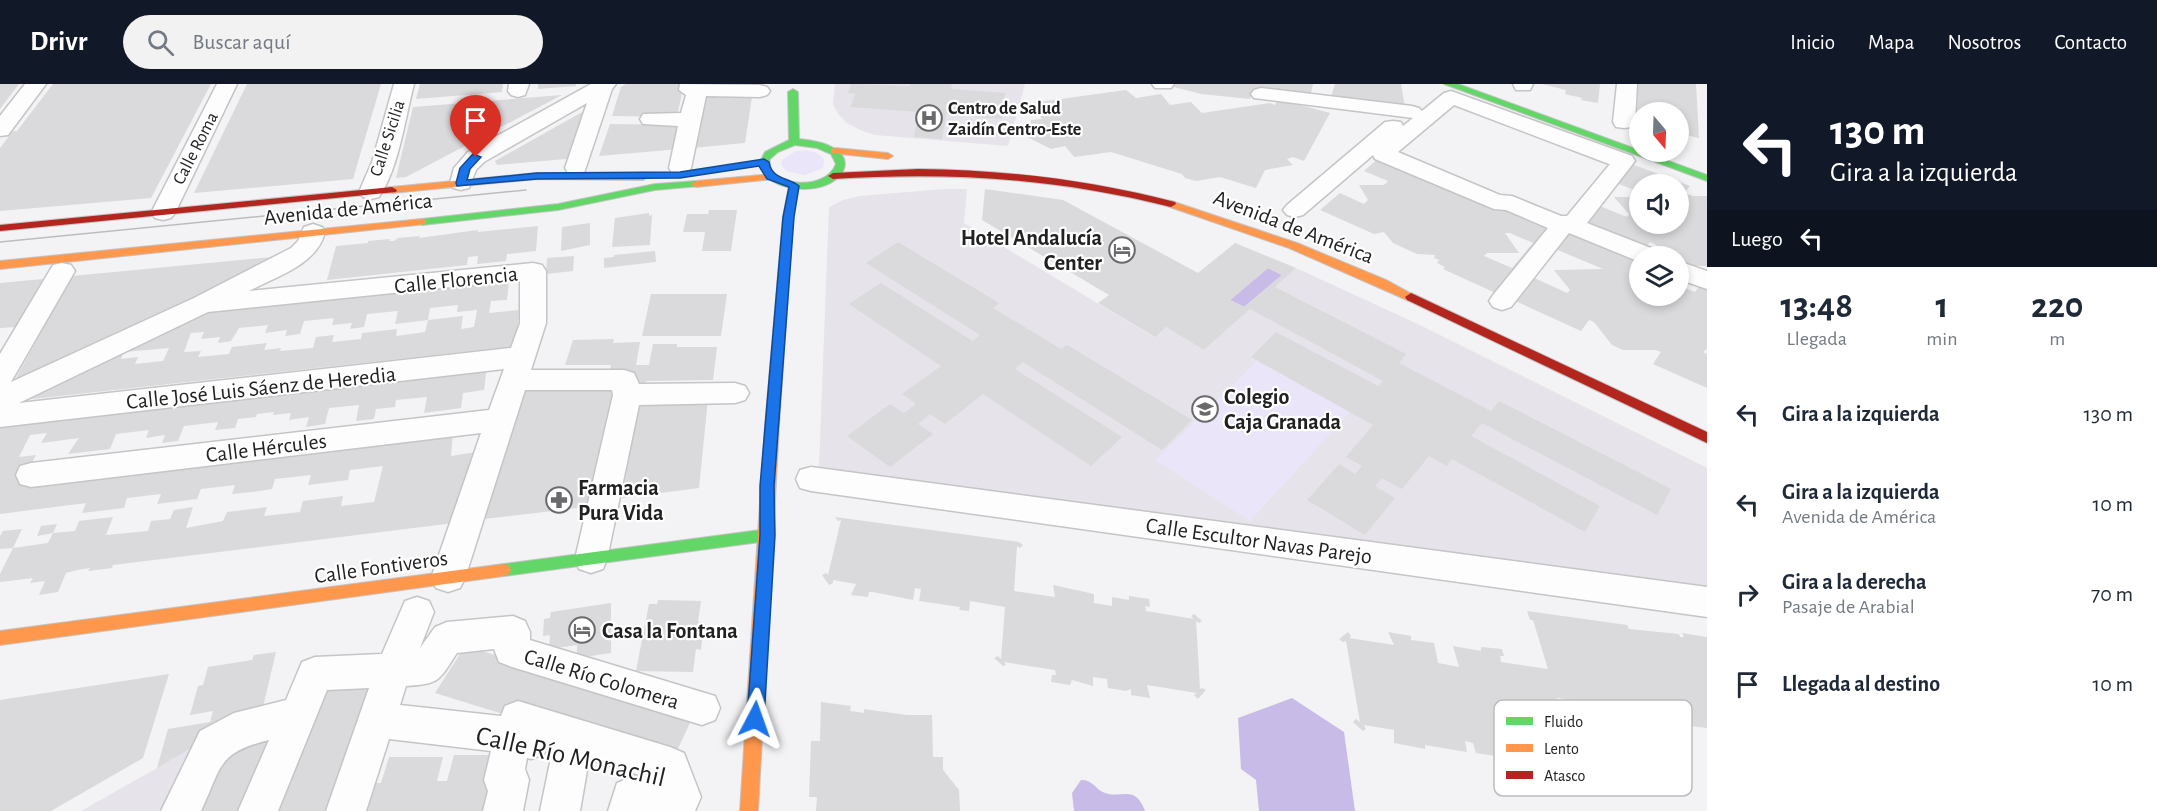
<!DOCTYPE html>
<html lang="es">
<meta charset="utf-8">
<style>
body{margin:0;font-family:"Alegreya Sans",sans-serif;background:#f2f2f3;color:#1f2937;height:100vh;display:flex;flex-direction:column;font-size:22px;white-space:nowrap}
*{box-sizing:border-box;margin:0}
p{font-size:20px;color:#747a83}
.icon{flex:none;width:33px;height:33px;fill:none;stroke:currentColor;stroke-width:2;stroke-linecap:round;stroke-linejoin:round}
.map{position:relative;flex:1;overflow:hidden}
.sheet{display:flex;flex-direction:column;background:#fff;width:450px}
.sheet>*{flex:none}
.top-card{background:#111827;color:#fff;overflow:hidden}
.needle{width:39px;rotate:161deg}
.controls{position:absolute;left:1629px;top:18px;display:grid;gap:12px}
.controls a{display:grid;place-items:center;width:60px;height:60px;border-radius:50%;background:#fff;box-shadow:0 3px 9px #0003;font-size:30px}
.pin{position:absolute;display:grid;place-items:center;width:51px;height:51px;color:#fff;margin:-62px -26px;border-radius:50% 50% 50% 0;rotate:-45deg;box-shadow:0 0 6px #0007}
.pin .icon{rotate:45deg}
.me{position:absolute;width:66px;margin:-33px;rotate:4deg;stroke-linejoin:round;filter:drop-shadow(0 0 4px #0008)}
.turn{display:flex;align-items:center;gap:21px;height:126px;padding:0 24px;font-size:27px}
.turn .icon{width:78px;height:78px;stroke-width:2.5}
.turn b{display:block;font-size:42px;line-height:51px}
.then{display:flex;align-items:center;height:57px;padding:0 24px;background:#0003;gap:12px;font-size:22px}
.eta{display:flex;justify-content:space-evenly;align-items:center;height:102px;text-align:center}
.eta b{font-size:36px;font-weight:700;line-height:42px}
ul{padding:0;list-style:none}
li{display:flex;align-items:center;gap:18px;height:90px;padding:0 24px}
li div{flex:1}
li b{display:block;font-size:22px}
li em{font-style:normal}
header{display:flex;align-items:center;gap:36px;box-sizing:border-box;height:84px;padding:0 30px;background:#111827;color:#fff}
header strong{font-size:28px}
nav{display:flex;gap:33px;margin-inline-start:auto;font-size:21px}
.search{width:420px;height:54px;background:#f2f2f3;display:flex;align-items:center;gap:15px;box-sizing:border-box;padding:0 21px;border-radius:33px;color:#747a83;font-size:22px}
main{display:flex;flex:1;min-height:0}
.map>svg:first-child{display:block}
.built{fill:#e6e3eb}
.green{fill:#eae5f8}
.water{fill:#c9bbe8}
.building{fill:#dad9db;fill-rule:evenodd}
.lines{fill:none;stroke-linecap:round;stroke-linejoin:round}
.street-casing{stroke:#c5c4c6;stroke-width:3}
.fast-casing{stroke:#c5c4c6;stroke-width:2}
.slow-casing{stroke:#c5c4c6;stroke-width:2}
.jam-casing{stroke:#c5c4c6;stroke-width:2}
.street{fill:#fdfdfd;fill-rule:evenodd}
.fast{fill:#63d668;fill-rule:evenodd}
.slow{fill:#ff974d;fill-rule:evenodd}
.jam{fill:#b3261e;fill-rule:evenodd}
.tram{stroke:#bdbcbd;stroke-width:1.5}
.route{fill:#1a73e8;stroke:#114b97;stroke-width:1.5}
.labels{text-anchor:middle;stroke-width:4.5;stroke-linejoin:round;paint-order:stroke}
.far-poi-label{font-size:18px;font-weight:bold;fill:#212122;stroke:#fff;text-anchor:start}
.far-street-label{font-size:18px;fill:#212122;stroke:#fff}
.street-label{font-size:22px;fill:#212122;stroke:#fff}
.poi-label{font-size:22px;font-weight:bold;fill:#212122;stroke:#fff;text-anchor:start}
.near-street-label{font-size:27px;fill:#212122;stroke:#fff}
.key{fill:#fff;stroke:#bcbcbd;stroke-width:1.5}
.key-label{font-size:16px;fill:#212122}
</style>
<header>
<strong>Drivr</strong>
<div class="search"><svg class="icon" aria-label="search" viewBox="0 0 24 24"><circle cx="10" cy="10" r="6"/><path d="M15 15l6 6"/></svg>Buscar aquí</div>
<nav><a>Inicio</a><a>Mapa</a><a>Nosotros</a><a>Contacto</a></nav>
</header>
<main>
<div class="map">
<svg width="1707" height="727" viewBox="0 0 1707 727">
<rect width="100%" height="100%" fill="#f3f2f4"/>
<path class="built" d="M835,0H1025L1008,62L875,51L860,46L847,39L838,30L833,20Z
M943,105H967L964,139L1154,253L1166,243L1204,266L1296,184L1422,242L1707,384V506L819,384L829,123L843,116L860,112Z
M199,660L166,727H81L157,684Z"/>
<path class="green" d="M796,67C806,66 816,66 824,75L823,84L805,91L786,87L781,80L782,76Z
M1257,277L1350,328L1250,437L1155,376Z"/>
<path class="water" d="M1268,184L1282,191L1244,223L1230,216Z
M1292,614L1344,648L1355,727H1259L1256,696L1241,685L1238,634Z
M1081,696C1092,695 1095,705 1105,709C1122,715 1135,700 1145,727H1074L1072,709Z"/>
<path class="building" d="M0,0H19L0,25Z
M53,0H211L151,114L0,127V64L13,47H17Z
M247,0H381L353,95L194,109Z
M420,0H503L502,8L416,15Z
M538,0H576V2L538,5Z
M626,0H684L677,33L612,32L621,3Z
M851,0L910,2V0H952L951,5L1005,9L1002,35L946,30L942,55L914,53L919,28L851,23L855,10L848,9Z
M1176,0H1313L1310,13L1253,7L1250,15L1201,10L1174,3Z
M1335,0H1401L1405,24L1330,16Z
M1542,0H1600L1598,19L1581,16L1582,14L1565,10L1566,6Z
M1638,0H1696L1699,54L1678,49V28H1640V40L1637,39Z
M1126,6L1136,14L1161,10L1170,21L1191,18L1202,29L1270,19L1275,21L1278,15L1330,29L1304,77L1293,73L1287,75L1293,81L1265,86L1256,104L1220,93L1196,97L1185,94L1182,90L1111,68L1074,73L1065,62L1051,65L1027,53L1031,36L1042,35L1031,19Z
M562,11L406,93L396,94L413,23Z
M703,13H752L745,59L692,64Z
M584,27L593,28L577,74L497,81L495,77Z
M610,40L685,41L680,65L599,72Z
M1383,70L1558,139L1500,211L1443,185L1445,183L1437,179L1439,176L1434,174L1435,171L1417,170L1393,159L1384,148L1374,150L1320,126L1340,109L1364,120L1368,116L1359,101H1384L1388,97L1364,87ZM1505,149H1510L1533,159L1512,184L1484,172L1487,169H1519Z
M1624,77L1690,102L1684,109L1693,112H1707V182H1680L1678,172H1667L1656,161L1650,158L1643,167L1574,139L1590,118L1627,133L1629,130L1614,113H1640V140H1678V100H1640V108L1608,96Z
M985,105L1063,116L1198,189L1235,159L1296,184L1275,203L1406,270L1399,279L1491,327L1499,317L1671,405L1657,431L1482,339L1471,352L1600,422L1585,448L1452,375L1447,382L1429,372L1402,405L1382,394L1375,402L1395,414L1365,451L1307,416L1339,380L1355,390L1362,382L1346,373L1373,341L1251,273L1276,248L1378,302L1383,297L1250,225L1204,266L1166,243L1155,253L1098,219L1109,211L982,136ZM1268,184L1282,191L1244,223L1230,216Z
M709,126H737L731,167H702L705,148H683L687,130H708Z
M649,129V132L652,131L650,161L612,163L615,134Z
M590,139V161L561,167L562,143Z
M538,142L536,167L507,170L506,177L477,180L478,172L468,173L467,181L327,196L336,162L368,159V157L390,155L389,157H394L398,154L420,152L419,154L478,146V148Z
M1569,144L1638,173L1632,181L1640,185V212H1678V201L1681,198L1687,205L1695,208L1701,199L1707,201V265L1703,268L1707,270V304L1653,280L1661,268L1655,266H1623L1612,261L1594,238L1589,236L1581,247L1511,215L1530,192L1567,209L1570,206L1554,186L1603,185L1553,164Z
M898,158L999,219L993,224L1061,265L1067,261L1192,336L1162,366L1023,278L1015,285L1122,353L1091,382L983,310L945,340L930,330L918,340L933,350L890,383L847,352L890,320L904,329L916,320L902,310L941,282L849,220L881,199L973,257L980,251L866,179Z
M655,167L656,178L604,184V174L614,173V171Z
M574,172L573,187L546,190L547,174Z
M272,173L271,179L31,293L16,294L72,192Z
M43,195L15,243L0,244V199Z
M509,196L507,216L491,217L489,229L519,226L516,262L14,317L200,228ZM458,221L457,228L477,226L474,243L461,245L463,232L428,236L425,248L396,252L397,245L362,249L361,255L332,258L334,251L316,253L313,264L280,267L281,264L264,266L267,259L232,263L229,270L198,273L201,267L184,268L191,249L204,248L201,255L220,253L218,259L231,257L239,244L268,241L265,249L287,246L285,252L300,250L304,237L334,234L332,241L352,239L350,245L364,243L367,230L398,227L395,240L428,236L430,224ZM169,264L163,277L135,280L138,273L121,275L124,268Z
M651,210H727L721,252H642Z
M614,255L613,259L640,258L636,281H649L653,260H677V263H717L713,296L646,297L645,306L609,290L611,281H565L573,256Z
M487,282L484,306L463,309L461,324L424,329L427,313L396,316L395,323L376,325L374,335L356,337L359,321L329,324L325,340L306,343L309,333L289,336L291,329L273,331L274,328L257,330L256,333L238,335L235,344L215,346L218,338L184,342L178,357L162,359L165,351L146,354L149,346L116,350L110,365L68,370L79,354L41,359L47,349L30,351L19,373L36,371L21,400L453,348L451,372L477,368L454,439L113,481L112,484L88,487L90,484L77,486L66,489L58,508L39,511L45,497L30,499L33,494L0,498V490L13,464L48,459L53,449L75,447L79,437L113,433L106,451L148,447L151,437L170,435L174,426L193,423L186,444L223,437L227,428L267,423L264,432L300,428L303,417L343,412L341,422L374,418L383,382L350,386L348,396L308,401L311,391L275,395L272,405L252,408L232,410L235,401L201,405L197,415L157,420L161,410L127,414L124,424L82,429L86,419L0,430V338Z
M614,301L586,423L484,435L526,302Z
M708,315L699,404L622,414L639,316Z
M835,433L1019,458L1023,461L1020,464L1017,462L1014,507L1055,513L1053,501L1094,510V519L1112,522V513L1129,516V512L1149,515L1150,523L1145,522L1146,527L1194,535L1191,532L1194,530L1202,537L1199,539L1196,537L1200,605L1202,604L1206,606L1198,615L1194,611L1197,609L1147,601L1150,614L1131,611V605L1126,607L1108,604L1107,595L1093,593V602L1072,596L1070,601L1051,598L1052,591H1056L1055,586L1004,578L1006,581L1003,582L994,574L998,572L1001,575L1005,523L970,517L969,527L959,526L960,523L919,517L921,505L915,504L913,516L873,508H869L868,513L851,511L856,500L833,496V499L829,501L822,491L826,489L828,491L841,436L838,437Z
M57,440L53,449L37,452L41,442Z
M22,445L13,464L0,465V452L3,447Z
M658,516L701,517L698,538H704L701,566L696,565L693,588L636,587L649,520H657Z
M611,519V569L577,574V561L549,565L550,551L543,552L544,535L550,534L551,528Z
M1527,527L1627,541L1629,545L1679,550L1680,553H1684L1682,549L1707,553V644L1681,641L1680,638L1671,636L1668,631L1661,630L1663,635L1652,633V636L1613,630L1614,634L1594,631L1591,624H1594L1593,619L1557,614L1574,670L1577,667L1582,672L1574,680L1570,677V674L1541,669L1550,685L1517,680L1515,675L1476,669L1473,659L1465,657L1467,668L1425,661V665L1394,659V646L1364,641L1366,645L1363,647L1353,638L1356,635L1360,638L1346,557L1343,558L1339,555L1348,548L1351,552L1349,554L1394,561L1388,548L1411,552V556L1434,559L1438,579L1459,583L1453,562L1481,567V563L1502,565L1504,572H1500L1501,578L1548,585L1533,536H1530Z
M465,562L509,575L694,630L670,682L435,609Z
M276,568L263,623L157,684L168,645L210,638L213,627L190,631L198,602L203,601L208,583L252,576L254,571Z
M169,590L143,674L51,727H0V616Z
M321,599H373L326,727H269Z
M821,618L851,622L850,627L864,629V625L907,631H932L933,673H943V686L959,706L960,727H816L817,713H809L811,657H820Z
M231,651L281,652L252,727H196Z
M454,671H509L503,727H367L376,699H381L389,673H443L437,697H447Z"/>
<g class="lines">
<g class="street-casing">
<path id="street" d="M25,0H46L8,51L0,52V32Z
M217,0H237L175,129L171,134L163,136L155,134L151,129Z
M394,0H414C405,34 399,84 379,113L371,115L363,113L359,108L372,78Z
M509,0H529L525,11L518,13L511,11L508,7Z
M591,0H616L612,5L584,89L576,91L568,89L565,84L587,19L484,78L476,86L469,104L461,106L453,104L450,99L454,84L468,68Z
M680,0L760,1L767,3L770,7L767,11L760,13L706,12L691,84L688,89L680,91L672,89L669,84L678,42L643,40L640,35L643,30L681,29L686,11L679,6Z
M1152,0H1174L1171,4H1155Z
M1513,0H1533L1530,6H1516Z
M1617,0H1637L1635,38L1632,43L1624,44L1616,43L1613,38Z
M1261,4L1412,22L1419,24L1422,27L1444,9L1451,7L1632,72L1635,77L1587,139L1656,166L1659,172H1640V178L1569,149L1511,223L1502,226L1493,223L1489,217L1493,211L1548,144L1506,126L1494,125L1375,75L1373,71L1303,131L1295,133L1287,131L1283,126L1287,121L1385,38L1393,37L1401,38L1403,42L1413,34L1254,14L1251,10L1254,6ZM1454,21L1609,80H1610L1567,132H1561L1512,112L1500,111L1398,68Z
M313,140L322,143L325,148C317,181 277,192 249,207L533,179L542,181L546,187V239L531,286H624L634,289L639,300L735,299L745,302L749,309L745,316L735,319L639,321L607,475L603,485L591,489L579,485L575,475L613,311L612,306H525L465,494L460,504L448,508L436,504L431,494L481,349L31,403L20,400L16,391L20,382L31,379L489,326L504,285L0,343V270L53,181L62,179L71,181L75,187L11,298L194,214L291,164L298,157L304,143ZM520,196V239L511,264L19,319L208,228Z
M1678,177L1707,187V205L1678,195Z
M811,383L1707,503V533L811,407L800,404L796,395L800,386Z
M417,513L429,517L434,528L420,564L435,543L447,538L513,532L525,537L530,548V556L715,612L720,624L715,636L702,641L512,583L499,578L494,565L457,569C439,596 441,600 406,602L400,621L501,632L505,622L518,617L670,663L684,669L701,713L695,727H608L617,699L631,693H646L589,675L580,727H540L553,664L548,662L544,670L531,675L527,674L525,685L529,696L523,727H483L488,707L484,696L491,667L389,655L366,727H326L369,604L327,606L278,727H238L269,656C217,669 222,682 201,727H161L200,647L234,629L286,616L302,578L315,573L382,570L405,517Z"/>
</g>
<g class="fast-casing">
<path id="fast" d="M1444,0H1458L1707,91V97Z
M793,5L798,8L799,55C878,62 842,116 787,103C774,100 764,93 759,80L765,68L789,56L788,8ZM795,61L817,64L831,70L836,80C824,110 765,101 770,75L778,68Z
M696,97L700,98V102L655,106L558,126L422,141L417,138L422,135L558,120L655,100Z
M767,445L772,447L774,451L772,455L767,457L504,492L499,490L497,486L499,482L504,480Z"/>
</g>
<g class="slow-casing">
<path id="slow" d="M835,64L888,69L893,72L888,75L831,69V65Z
M537,89L643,90L648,93L643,96L537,95L392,109L387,106L392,103Z
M771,90L775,91V95L696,103L691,100L696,97Z
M1171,117L1297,159L1386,196L1417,213L1411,217L1407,216L1289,164L1167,122V118Z
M422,135L426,136V140L0,185V177Z
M772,337L779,342L758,727H740L765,342Z
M504,480L509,482L511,486L509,490L504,492L0,561V547Z"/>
</g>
<g class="jam-casing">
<path id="jam" d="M918,85C1006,86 1090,96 1175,118L1176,120L1171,123C1055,94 952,88 833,95L828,92L833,89Z
M794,99L799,102L793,133L779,342L772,347L765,342L783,133L789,102Z
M392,103L397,106L396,108L0,147V141Z
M1411,209L1707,348V359L1407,216L1405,213Z"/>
</g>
<use href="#street" class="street"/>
<use href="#fast" class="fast"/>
<use href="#slow" class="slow"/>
<use href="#jam" class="jam"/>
<path class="tram" d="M0,158L526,106"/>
</g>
<path class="route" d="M473,70L481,73L470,85L467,96L537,89L680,88L764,75L769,78C772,96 788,93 799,102L794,133L774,402L775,451L764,635L761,641L755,643L749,641L747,635L760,451V402L783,133L789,103L767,95L759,82L680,94L537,95L457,102L456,99L460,84Z"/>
<defs>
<g id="hospital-ring" transform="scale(1.35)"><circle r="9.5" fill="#fff" stroke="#6a6a6c" stroke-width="1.5"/><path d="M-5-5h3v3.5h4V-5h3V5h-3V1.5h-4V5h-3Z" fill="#6a6a6c"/></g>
<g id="hotel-ring" transform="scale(1.35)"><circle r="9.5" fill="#fff" stroke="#6a6a6c" stroke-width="1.5"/><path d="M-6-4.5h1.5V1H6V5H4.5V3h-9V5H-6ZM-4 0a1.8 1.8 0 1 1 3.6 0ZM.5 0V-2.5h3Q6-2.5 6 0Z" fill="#6a6a6c"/></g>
<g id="school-ring" transform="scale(1.35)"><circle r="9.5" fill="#fff" stroke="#6a6a6c" stroke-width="1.5"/><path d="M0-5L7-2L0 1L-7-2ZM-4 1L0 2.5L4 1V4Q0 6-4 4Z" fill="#6a6a6c"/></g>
<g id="pharmacy-ring" transform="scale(1.35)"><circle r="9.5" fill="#fff" stroke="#6a6a6c" stroke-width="1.5"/><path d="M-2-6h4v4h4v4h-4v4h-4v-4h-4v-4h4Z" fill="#6a6a6c"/></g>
</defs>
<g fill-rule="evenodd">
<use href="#hospital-ring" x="929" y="34"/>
<use href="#hotel-ring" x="1122" y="166"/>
<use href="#school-ring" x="1205" y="325"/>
<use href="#pharmacy-ring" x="559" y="416"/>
<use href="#hotel-ring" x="582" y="546"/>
</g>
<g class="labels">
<g class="far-poi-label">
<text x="948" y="30">Centro de Salud<tspan x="948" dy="21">Zaidín Centro-Este</tspan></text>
</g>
<g class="far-street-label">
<text transform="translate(387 54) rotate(-72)" y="6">Calle Sicilia</text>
<text transform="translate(195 64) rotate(-63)" y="6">Calle Roma</text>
</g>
<g class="street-label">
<text transform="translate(348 124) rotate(-6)" y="8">Avenida de América</text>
<text transform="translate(1294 142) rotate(21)" y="8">Avenida de América</text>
<text transform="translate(456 195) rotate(-6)" y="8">Calle Florencia</text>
<text transform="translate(261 303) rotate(-6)" y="8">Calle José Luis Sáenz de Heredia</text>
<text transform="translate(266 363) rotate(-7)" y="8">Calle Hércules</text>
<text transform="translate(1259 456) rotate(8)" y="8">Calle Escultor Navas Parejo</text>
<text transform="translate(381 482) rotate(-8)" y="8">Calle Fontiveros</text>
<text transform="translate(602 594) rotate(17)" y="8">Calle Río Colomera</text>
</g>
<g class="poi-label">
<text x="1102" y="161" text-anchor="end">Hotel Andalucía<tspan x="1102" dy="25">Center</tspan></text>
<text x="1224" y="320">Colegio<tspan x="1224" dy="25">Caja Granada</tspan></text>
<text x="578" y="411">Farmacia<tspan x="578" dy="25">Pura Vida</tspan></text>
<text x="602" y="554">Casa la Fontana</text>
</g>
<g class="near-street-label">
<text transform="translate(571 672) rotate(13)" y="9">Calle Río Monachil</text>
</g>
</g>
<rect x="1494" y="616" width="198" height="96" rx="9" class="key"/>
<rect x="1506" y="633" width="27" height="8" fill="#63d668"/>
<rect x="1506" y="660" width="27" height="8" fill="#ff974d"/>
<rect x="1506" y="687" width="27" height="8" fill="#b3261e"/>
<g class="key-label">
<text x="1544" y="643">Fluido</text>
<text x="1544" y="670">Lento</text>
<text x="1544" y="697">Atasco</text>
</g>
</svg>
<div class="controls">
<a><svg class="needle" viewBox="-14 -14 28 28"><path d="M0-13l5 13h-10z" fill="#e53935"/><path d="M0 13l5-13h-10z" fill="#747a83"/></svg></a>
<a><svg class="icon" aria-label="sound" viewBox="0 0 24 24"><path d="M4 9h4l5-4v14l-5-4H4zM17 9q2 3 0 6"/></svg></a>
<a><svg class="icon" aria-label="layers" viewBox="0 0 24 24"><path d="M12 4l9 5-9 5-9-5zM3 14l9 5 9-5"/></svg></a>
</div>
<div class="pin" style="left:476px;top:73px;background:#d93025"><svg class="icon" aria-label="arrive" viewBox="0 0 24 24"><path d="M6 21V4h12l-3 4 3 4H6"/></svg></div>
<svg class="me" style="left:755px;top:635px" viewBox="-20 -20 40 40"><path d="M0-17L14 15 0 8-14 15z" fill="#1a73e8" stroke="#fff" stroke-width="4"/></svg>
</div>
<section class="sheet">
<div class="top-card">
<div class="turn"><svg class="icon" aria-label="left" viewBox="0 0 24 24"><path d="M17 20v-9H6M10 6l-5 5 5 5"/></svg><div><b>130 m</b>Gira a la izquierda</div></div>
<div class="then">Luego<svg class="icon" aria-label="left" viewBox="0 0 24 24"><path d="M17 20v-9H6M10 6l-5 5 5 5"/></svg></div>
</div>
<div class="eta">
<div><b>13:48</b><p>Llegada</p></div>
<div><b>1</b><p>min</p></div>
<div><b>220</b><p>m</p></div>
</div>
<ul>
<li><svg class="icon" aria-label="left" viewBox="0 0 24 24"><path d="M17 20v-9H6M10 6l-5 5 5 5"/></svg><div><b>Gira a la izquierda</b></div><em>130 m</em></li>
<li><svg class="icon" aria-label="left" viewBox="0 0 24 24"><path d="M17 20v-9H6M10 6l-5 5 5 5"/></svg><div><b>Gira a la izquierda</b><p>Avenida de América</p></div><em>10 m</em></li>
<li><svg class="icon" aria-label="right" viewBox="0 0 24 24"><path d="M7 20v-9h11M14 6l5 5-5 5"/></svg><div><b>Gira a la derecha</b><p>Pasaje de Arabial</p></div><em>70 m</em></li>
<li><svg class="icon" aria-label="arrive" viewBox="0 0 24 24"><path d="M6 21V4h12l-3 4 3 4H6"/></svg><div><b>Llegada al destino</b></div><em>10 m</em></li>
</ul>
</section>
</main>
